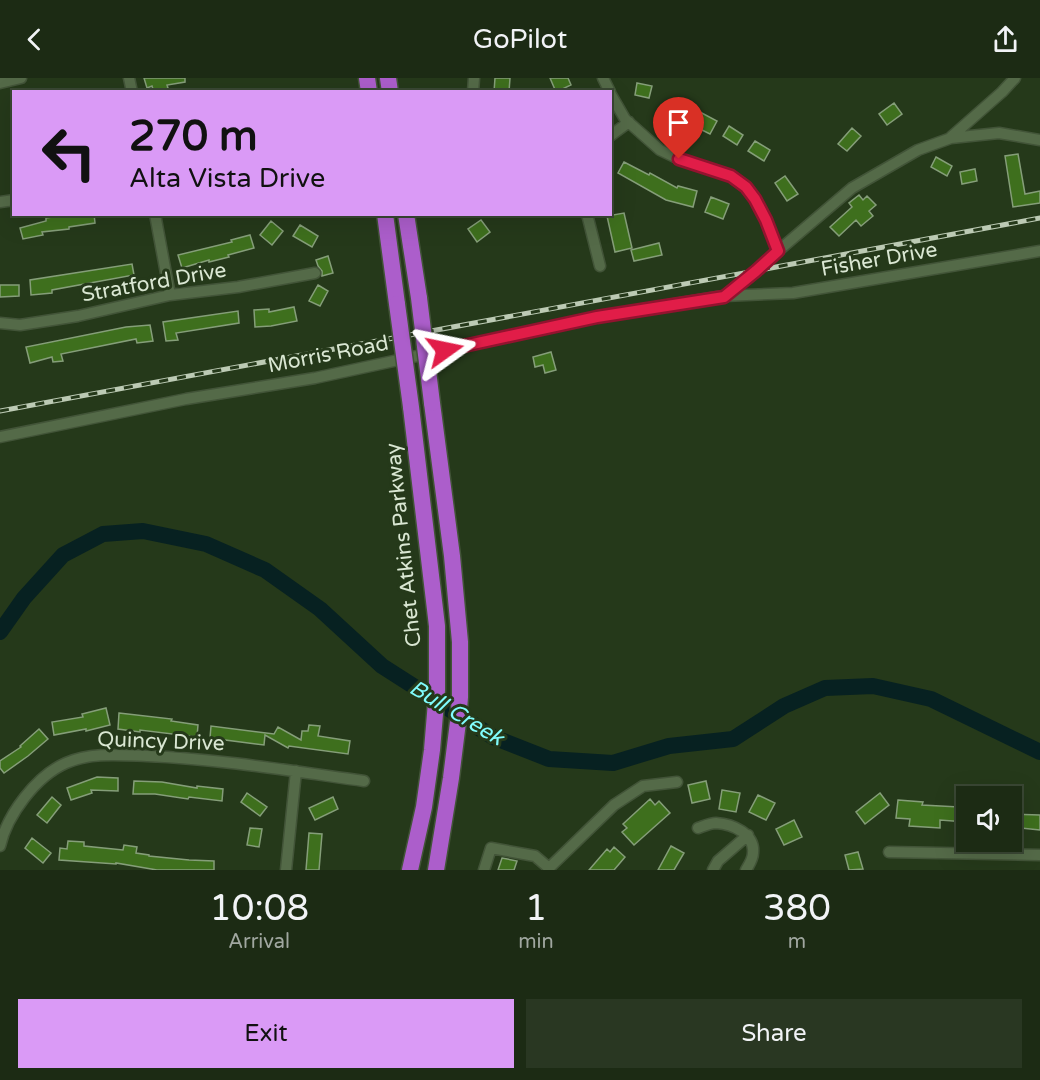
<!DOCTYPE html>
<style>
body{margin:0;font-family:"Varela Round",sans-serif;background:#293722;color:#f1f3f6;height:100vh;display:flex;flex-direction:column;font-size:22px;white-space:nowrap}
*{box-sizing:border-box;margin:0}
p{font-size:20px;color:#a0a7a0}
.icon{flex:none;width:33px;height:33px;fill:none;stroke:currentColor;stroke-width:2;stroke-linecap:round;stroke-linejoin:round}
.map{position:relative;height:792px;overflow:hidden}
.details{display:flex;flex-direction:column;background:#1c2b14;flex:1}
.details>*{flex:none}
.banner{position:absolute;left:12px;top:12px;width:600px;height:126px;border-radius:0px;box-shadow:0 6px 24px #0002,0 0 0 2px #3a4734;background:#da9af6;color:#111;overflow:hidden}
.buttons{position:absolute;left:956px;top:708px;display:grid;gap:12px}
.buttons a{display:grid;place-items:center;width:66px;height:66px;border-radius:0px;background:#1c2b14;box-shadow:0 6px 24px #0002,0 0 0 2px #3a4734;font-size:30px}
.pin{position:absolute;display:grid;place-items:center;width:51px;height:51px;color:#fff;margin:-62px -26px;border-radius:50% 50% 50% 0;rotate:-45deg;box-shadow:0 0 6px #0007}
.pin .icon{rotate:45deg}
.me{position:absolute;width:66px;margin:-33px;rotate:78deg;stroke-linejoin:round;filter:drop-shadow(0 0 4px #0008)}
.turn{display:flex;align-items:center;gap:21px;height:126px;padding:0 18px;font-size:27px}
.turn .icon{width:78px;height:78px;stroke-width:2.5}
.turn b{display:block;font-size:42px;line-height:51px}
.eta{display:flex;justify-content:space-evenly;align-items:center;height:102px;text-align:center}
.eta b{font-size:36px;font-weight:600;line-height:42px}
.primary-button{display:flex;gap:12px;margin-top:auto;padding:12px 18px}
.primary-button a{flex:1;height:69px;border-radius:0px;background:#da9af6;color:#111;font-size:24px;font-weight:600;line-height:69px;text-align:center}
.primary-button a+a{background:#293722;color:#f1f3f6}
header{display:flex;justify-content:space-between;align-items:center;height:78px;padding:0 18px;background:#1c2b14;font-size:27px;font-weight:600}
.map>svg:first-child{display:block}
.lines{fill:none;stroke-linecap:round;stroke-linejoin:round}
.river{stroke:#072121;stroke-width:16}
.building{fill:#3e6f1d;stroke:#859e79;stroke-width:1.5}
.minor-casing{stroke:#425438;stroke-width:13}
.highway-casing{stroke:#425438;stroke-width:19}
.minor{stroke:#546a48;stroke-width:10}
.highway{stroke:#ac5ecb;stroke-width:16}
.rail-casing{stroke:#bccab4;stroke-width:5}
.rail{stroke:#25391a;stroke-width:3;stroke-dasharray:9;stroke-linecap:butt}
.highway-bridge-casing{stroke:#425438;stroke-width:19;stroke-linecap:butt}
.highway-bridge{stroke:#ac5ecb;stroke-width:16}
.route-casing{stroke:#92132f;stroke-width:15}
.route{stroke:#e11d48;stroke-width:10}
.labels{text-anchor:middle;stroke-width:6;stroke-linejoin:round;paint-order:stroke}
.street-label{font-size:21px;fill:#dae7d3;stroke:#25391a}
.water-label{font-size:22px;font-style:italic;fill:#80fcfc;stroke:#25391a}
</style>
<header><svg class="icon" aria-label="back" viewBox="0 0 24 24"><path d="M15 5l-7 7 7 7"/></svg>GoPilot<svg class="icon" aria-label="share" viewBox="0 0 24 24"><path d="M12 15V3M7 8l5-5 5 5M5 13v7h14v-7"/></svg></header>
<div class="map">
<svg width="1040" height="792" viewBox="0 0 1040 792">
<rect width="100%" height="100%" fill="#25391a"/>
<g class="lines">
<path class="river" d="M0,554L24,520L63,477L103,456L143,453L206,466L265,492L320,531L382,588L493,659L549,681L613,685L669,668L733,661L784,628L825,610L873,608L931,621L1040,674"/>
</g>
<path class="building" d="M144,0H185V4L167,7L168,10L160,14H154L152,8L147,10Z
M495,0H510L509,14H494Z
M550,0H568L571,7L556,14Z
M637,5L652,8L649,20L635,17Z
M894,25L902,36L887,47L879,36Z
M698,33L717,43L710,56L698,50L700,44L694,41Z
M729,48L743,57L737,67L723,58Z
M852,50L861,58L847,73L838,66Z
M755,63L770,72L764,83L748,73Z
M1018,76L1025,116L1040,113V125L1013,129L1005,78Z
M936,79L952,88L947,98L931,89Z
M624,84L649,97L650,95L677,110L678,108L697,113L693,129L666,122L618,95Z
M975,91L977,103L962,106L960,94Z
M785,98L798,116L787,123L775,105Z
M859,117L863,122L867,118L876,127L869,133L873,138L861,148L856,142L839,158L830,149L852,129L849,125Z
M711,119L729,126L723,141L705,134Z
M624,135L632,170L615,174L607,138Z
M71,136H94L95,145L69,149V151L42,154L43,157L23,161L20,150L46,143V140Z
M481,142L490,154L477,164L468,151Z
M271,143L283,153L272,167L260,157Z
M300,147L318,158L312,169L293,158Z
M250,157L254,170L228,177L229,179L209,184V182L182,190L178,177L232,164L231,162Z
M659,165L662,177L634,183L631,172Z
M328,178L333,195L322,198V193L318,188L316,182Z
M132,186L134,197L52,212V215L31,217L30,202Z
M0,207H19V218L0,219Z
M318,207L328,213L320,228L309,223Z
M294,229L297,243L271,248L255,249L254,232L269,231V234Z
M238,233L239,245L176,255L178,262L166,263L163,244Z
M150,247L153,263L137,265L136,261L61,276L63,283L53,284L52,279L30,285L26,269L126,249Z
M551,274L556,292L545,295L543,287L535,289L533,279Z
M106,630L110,647L86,653V651L54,657L52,644L83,639L82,636Z
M119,635L172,641L171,643L198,647L197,659L140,652V654L118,651Z
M309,647L320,648L318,658L350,663L348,676L289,668L288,670L265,657L264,667L210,660L211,648L274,656L278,649L301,662L302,653H308Z
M39,651L48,661L28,678L4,695L0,690V683L21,669L20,668Z
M97,699L118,700V713L91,712L92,715L71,722L67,710Z
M134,703L162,704L197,710V708L223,711L222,723L189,719L188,721L155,716H133Z
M706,703L710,721L692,725L688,707Z
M722,712L740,715L736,734L719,731Z
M247,715L267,729L260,738L241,724Z
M880,715L889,727L865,746L856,734Z
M758,717L775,725L766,742L749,734Z
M52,719L61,727L47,745L37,737Z
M333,719L338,731L315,742L309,730Z
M650,721L655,727L659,723L670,735L634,767L622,754L627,750L623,746Z
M898,722L923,724L922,727L959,729V726L966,727V744L940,742V750L909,748L910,741L896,740Z
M1011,736L1040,737V752L1011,749Z
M794,742L802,759L784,767L776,751Z
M250,750L262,751L259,769L247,767Z
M309,755L322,756L319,792H306Z
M32,760L51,775L43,785L25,770Z
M68,763L84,764V768L123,772L124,767L137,769L136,775L149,777V778L189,782L214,783V792H157L116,785V786L59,782L60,770L67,771Z
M671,768L684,775L674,792H658Z
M614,769L625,779L614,792H589L607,771L610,774Z
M858,774L863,791L849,792L845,777Z
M502,780L517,783L514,792H498Z"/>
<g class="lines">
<g class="minor-casing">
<path id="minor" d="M129,0L132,14
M603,0L610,14
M0,5L21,0
M473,14L474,0
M610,15L625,41L660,72L679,81L731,98L745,109L755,121L766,142L778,173
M610,58L629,44
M951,59L1002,14L1015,0
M0,124L14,122
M155,136L170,217
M587,136L600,188
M724,218L793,215L1040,173
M0,245L20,247L78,238L170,217L238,209L315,195
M0,359L186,321L315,300L597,239L724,218L756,193L778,173L852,110L918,72L951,60L999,55L1040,62
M698,750C704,748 710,745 716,745C733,746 755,756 753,775C753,781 749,787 746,792
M0,768C7,737 36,698 66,685C91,674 120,677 147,678C219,681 292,693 364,703
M889,774L1040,777
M549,790L614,727L643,708L677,704
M286,792L296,693
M484,792L491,770L535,778L549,790
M713,792L718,783L748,757"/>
</g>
<g class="highway-casing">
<path id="highway" d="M367,0L369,14
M388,0L390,14
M385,136L397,226
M406,136L419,220
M432,325L452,478L460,564V619L458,644L451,700L436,792
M410,792L424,729L432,672L437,612V548L411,329"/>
</g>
<use href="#minor" class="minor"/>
<use href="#highway" class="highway"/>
<g class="rail-casing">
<path id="rail" d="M0,333L1040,140"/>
</g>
<use href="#rail" class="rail"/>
<g class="highway-bridge-casing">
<path id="highway-bridge" d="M419,220L432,325
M397,226L411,329"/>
</g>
<use href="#highway-bridge" class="highway-bridge"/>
</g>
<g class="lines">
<g class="route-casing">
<path id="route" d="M445,272L597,239L724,219L756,193L778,173L766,142L755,121L746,109L731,98L679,81"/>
</g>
<use href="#route" class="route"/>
</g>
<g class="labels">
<g class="street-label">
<text transform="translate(879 181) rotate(-10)" y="7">Fisher Drive</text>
<text transform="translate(154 204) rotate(-10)" y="7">Stratford Drive</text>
<text transform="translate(328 276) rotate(-11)" y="7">Morris Road</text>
<text transform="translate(403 467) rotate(-96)" y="7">Chet Atkins Parkway</text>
<text transform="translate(161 663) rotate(2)" y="7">Quincy Drive</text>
</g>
<g class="water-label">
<text transform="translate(457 634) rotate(31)" y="8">Bull Creek</text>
</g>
</g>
</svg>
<div class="buttons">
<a><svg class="icon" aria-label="sound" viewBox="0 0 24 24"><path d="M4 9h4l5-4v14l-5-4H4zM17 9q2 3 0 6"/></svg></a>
</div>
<div class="pin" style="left:679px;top:81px;background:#d93025"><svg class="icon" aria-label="arrive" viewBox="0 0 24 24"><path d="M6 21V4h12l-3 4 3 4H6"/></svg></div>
<svg class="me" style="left:445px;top:272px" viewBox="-20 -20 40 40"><path d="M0-17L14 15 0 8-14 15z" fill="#e11d48" stroke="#fff" stroke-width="4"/></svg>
<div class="banner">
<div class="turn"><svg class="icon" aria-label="left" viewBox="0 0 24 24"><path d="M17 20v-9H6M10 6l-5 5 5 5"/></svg><div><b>270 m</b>Alta Vista Drive</div></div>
</div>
</div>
<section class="details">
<div class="eta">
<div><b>10:08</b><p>Arrival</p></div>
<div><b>1</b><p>min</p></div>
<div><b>380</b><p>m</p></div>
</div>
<div class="primary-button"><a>Exit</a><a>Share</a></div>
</section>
